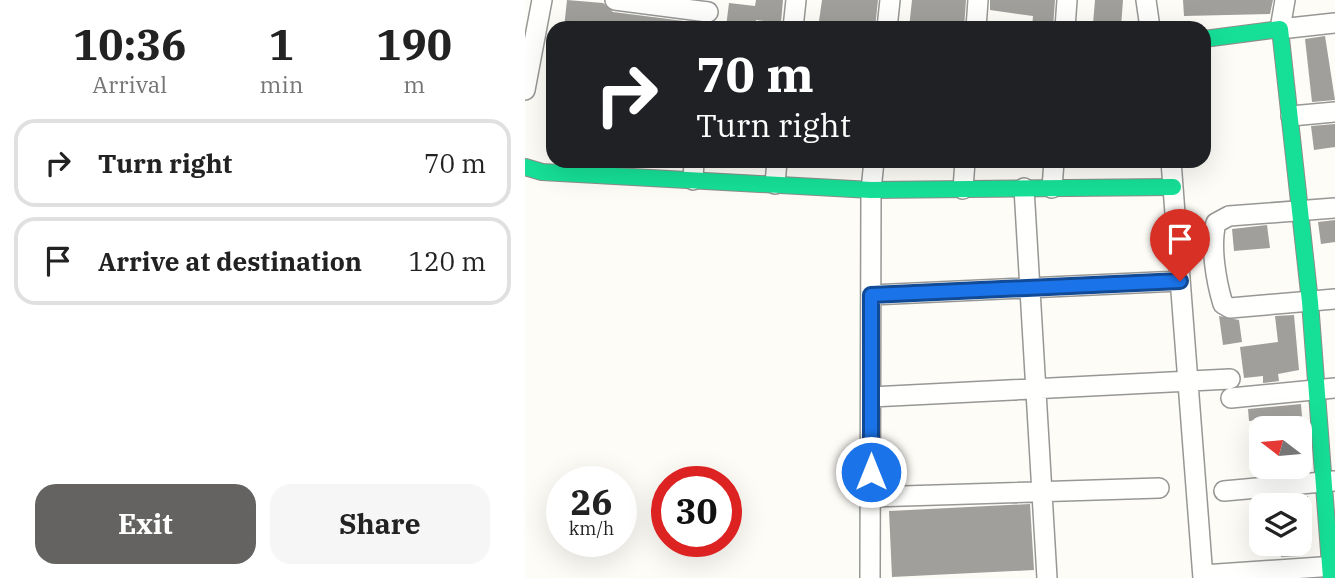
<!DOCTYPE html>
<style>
body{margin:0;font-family:"IBM Plex Serif",serif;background:#f6f6f6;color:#222;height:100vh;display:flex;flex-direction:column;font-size:26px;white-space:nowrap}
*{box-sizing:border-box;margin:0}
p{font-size:23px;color:#767676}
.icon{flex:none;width:38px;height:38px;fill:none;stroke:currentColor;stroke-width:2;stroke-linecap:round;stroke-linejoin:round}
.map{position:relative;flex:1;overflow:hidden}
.details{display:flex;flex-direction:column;background:#fff;width:525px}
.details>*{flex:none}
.hud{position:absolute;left:21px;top:21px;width:665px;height:147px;border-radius:21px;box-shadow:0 7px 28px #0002;background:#202124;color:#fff;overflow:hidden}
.needle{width:46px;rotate:286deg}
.controls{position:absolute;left:724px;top:416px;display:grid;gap:14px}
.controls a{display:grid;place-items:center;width:63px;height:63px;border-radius:14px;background:#fff;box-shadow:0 7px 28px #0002;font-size:35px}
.speed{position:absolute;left:21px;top:466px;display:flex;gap:14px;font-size:35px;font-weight:700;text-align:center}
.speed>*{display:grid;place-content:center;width:91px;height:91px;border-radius:50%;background:#fff;box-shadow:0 7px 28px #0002;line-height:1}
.speed small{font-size:18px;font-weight:400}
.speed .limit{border:10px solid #d22;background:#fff;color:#111}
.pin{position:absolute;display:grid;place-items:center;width:60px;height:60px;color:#fff;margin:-72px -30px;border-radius:50% 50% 50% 0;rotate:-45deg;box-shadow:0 0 7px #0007}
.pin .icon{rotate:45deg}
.me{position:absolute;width:77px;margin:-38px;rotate:0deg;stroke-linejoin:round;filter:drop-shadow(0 0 5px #0008)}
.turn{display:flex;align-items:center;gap:24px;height:147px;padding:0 35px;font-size:32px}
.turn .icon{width:91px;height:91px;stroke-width:2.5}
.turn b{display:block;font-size:49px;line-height:60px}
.eta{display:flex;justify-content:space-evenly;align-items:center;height:119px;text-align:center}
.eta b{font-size:42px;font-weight:700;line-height:49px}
.primary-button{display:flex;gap:14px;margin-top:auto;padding:14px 35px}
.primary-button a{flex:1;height:80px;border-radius:21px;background:#646362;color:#fff;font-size:28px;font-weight:700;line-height:80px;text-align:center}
.primary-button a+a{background:#f6f6f6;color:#222}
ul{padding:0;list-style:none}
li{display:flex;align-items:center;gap:21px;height:88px;margin:0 14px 10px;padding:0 21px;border:4px solid #e0e0e0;border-radius:21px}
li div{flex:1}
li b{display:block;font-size:26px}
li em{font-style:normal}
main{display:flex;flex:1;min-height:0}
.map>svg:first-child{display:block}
.building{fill:#a19f9c}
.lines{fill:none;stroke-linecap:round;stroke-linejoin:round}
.street-casing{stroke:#979795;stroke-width:22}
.fast-casing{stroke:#8e8d8b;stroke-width:18}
.street{stroke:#fffffe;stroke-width:19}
.fast{stroke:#16e098;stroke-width:16}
.route-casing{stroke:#114b97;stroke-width:18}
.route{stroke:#1a73e8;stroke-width:12}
</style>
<main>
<section class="details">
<div class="eta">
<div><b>10:36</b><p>Arrival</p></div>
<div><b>1</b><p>min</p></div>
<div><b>190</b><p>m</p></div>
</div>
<ul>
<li><svg class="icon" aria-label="right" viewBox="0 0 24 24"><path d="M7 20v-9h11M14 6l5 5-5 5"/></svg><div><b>Turn right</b></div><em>70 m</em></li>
<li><svg class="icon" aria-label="arrive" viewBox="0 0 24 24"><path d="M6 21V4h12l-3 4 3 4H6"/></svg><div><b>Arrive at destination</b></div><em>120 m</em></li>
</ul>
<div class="primary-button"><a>Exit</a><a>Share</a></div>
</section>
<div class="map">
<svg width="810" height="578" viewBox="0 0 810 578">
<rect width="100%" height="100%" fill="#fdfcf7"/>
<path class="building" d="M42,0L78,3L88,12L159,21L158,28H39Z
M231,0H258L256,23L231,20L230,28L201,27L204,3L230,6Z
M297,0H353L350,28H293Z
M387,0H441L439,28H384Z
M465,0H530L528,28H507L508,16L465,10Z
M570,0H598L596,27L568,24Z
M658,0H748L745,14L659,16Z
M800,36L810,100L787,102L780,39Z
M810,124V147L789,150L786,126Z
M810,220V242L796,244L793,222Z
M742,225L745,248L709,251L707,229Z
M769,315L774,370L753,374L754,381L738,383V376L719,378L715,347L753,342L750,316Z
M694,316L714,320L717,342L698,345Z
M776,404L780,456L775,457V426L763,427L762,417L724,421L723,409Z
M775,496H783L787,545L775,546Z
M505,504L509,570L367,577L364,511Z
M755,544H774L775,556L756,557Z"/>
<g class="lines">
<g class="street-casing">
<path id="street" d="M90,0L183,12
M621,0L625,28
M760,0L755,29L810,23
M268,28L271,0
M362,28L365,0
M451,28L453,0
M540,28L542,0
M0,90L17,0
M766,116L810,112
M646,161L678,578
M168,180L169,161
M250,184L252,161
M499,188L522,578
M527,188L529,161
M438,189L440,161
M810,208L704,216L691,223C685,246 691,281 698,304L705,308L810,299
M346,295L655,281
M346,397L705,379
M706,398L810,388
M699,491L809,481
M346,497L634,488
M678,575L810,566
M345,578L346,190L349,161"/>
</g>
<g class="fast-casing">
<path id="fast" d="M679,39L755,29L785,302L806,578
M0,167L17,172L346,190L648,187"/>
</g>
<use href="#street" class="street"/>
<use href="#fast" class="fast"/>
</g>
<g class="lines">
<g class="route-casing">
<path id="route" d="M346,472V295L655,281"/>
</g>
<use href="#route" class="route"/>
</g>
</svg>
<div class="controls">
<a><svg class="needle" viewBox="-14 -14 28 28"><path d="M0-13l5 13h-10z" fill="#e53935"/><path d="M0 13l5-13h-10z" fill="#767676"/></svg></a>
<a><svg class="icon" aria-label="layers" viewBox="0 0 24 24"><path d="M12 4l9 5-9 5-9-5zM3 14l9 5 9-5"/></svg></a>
</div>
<div class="speed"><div>26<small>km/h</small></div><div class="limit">30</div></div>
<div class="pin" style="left:655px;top:281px;background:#d93025"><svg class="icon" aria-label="arrive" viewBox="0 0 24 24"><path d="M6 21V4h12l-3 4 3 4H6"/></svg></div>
<svg class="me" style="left:346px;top:472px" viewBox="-20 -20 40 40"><circle r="17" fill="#1a73e8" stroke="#fff" stroke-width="3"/><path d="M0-11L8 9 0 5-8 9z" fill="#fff"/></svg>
<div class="hud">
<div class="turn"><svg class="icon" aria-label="right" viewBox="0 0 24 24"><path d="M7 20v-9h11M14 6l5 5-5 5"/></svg><div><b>70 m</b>Turn right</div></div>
</div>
</div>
</main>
